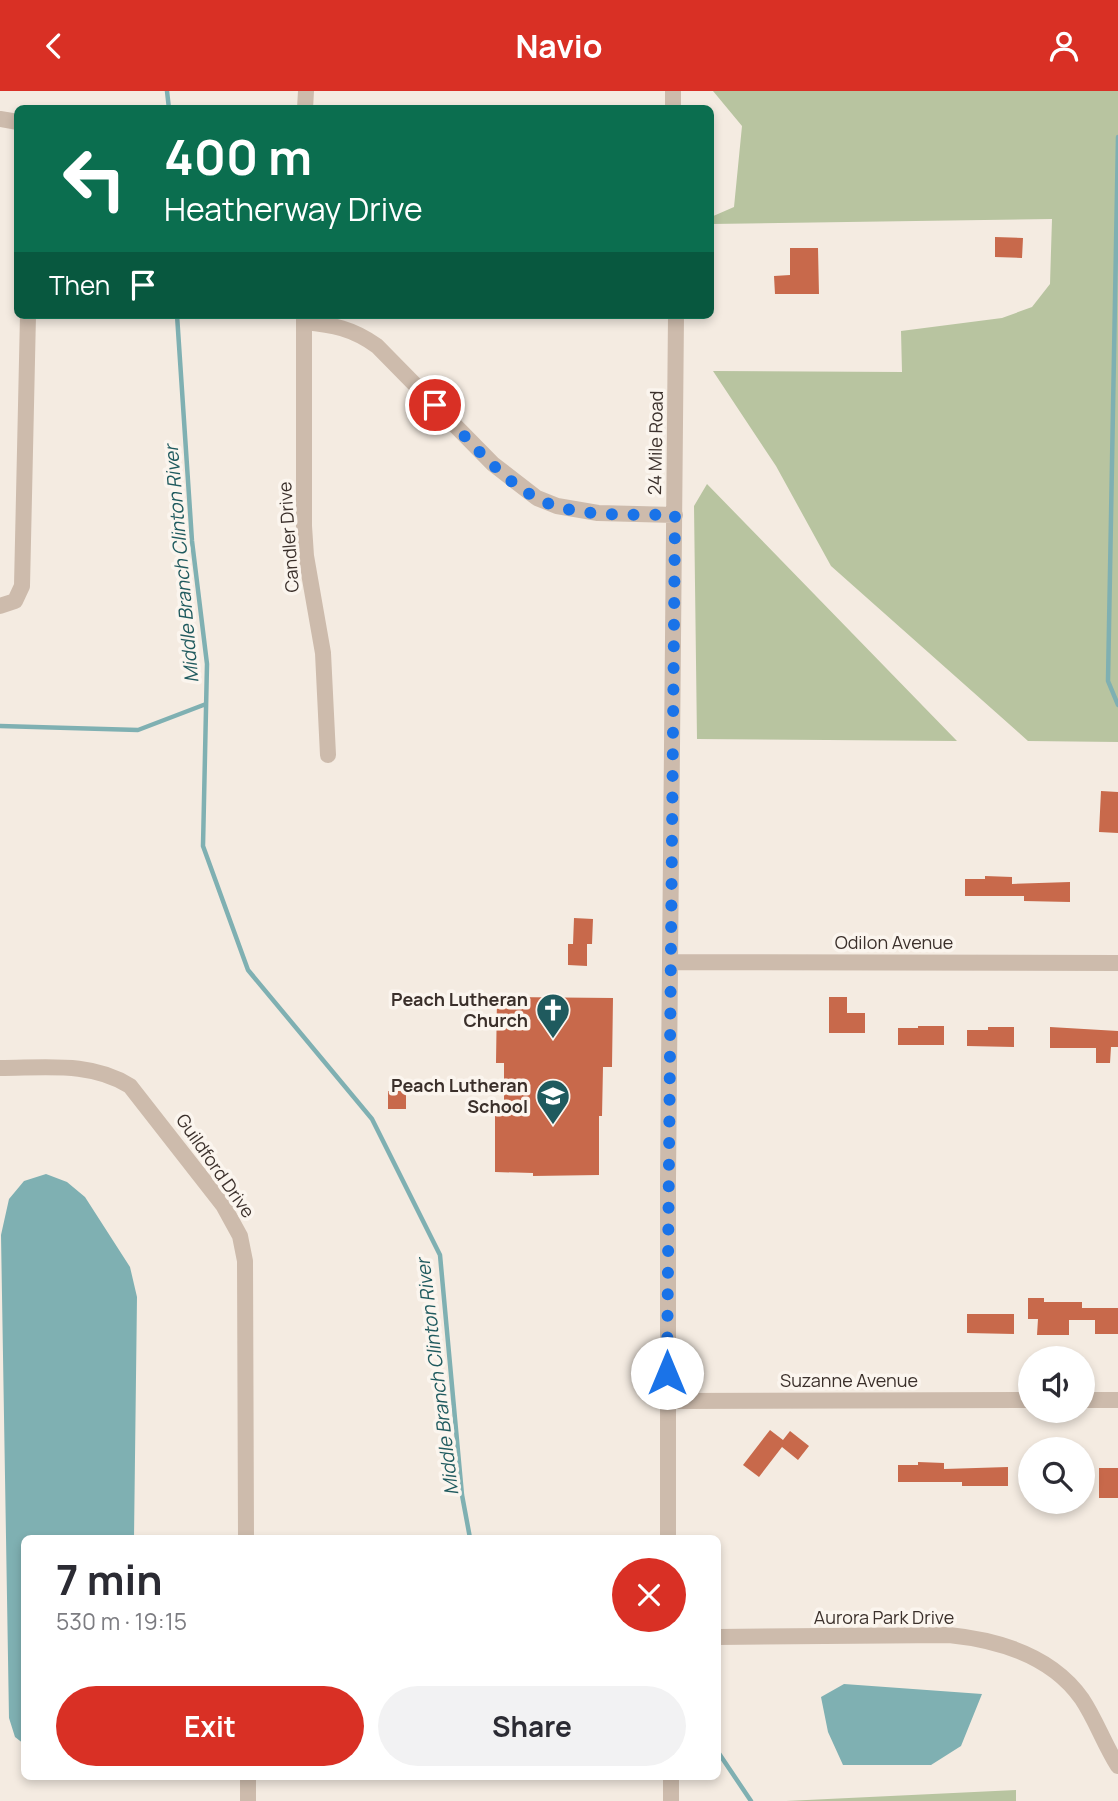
<!DOCTYPE html>
<meta charset="utf-8">
<style>
body{margin:0;font-family:Manrope,sans-serif;background:#f2f2f3;color:#2b2b33;height:100vh;display:flex;flex-direction:column;font-size:26px;white-space:nowrap}
*{box-sizing:border-box;margin:0}
p{font-size:23px;color:#7c7c81}
.icon{flex:none;width:38px;height:38px;fill:none;stroke:currentColor;stroke-width:2;stroke-linecap:round;stroke-linejoin:round}
.map{position:relative;flex:1;overflow:hidden}
.sheet{position:absolute;left:21px;top:1444px;width:700px;height:245px;display:flex;flex-direction:column;background:#fff;border-radius:10px;box-shadow:0 4px 10px #0003}
.sheet>*{flex:none}
.top-card{position:absolute;left:14px;top:14px;width:700px;height:214px;border-radius:10px;box-shadow:0 4px 10px #0003;background:#0b6e4f;color:#fff;overflow:hidden}
.buttons{position:absolute;left:1018px;top:1255px;display:grid;gap:14px}
.buttons a{display:grid;place-items:center;width:77px;height:77px;border-radius:50%;background:#fff;box-shadow:0 4px 10px #0003;font-size:35px}
.pin{position:absolute;display:grid;place-items:center;width:60px;height:60px;color:#fff;margin:-30px;border:4px solid #fff;border-radius:50%;box-shadow:0 2px 7px #0007}
.me{position:absolute;width:77px;margin:-38px;rotate:0deg;stroke-linejoin:round;filter:drop-shadow(0 0 5px #0008)}
.turn{display:flex;align-items:center;gap:24px;height:147px;padding:0 35px;font-size:32px}
.turn .icon{width:91px;height:91px;stroke-width:2.5}
.turn b{display:block;font-size:49px;line-height:60px}
.then{display:flex;align-items:center;height:66px;padding:0 35px;background:#0003;gap:14px;font-size:26px}
.round{display:grid;place-items:center;flex:none;width:74px;height:74px;border-radius:37px;background:#f2f2f3}
.headline{display:flex;align-items:center;justify-content:space-between;height:119px;padding:0 35px}
h1{font-size:42px;font-weight:700;line-height:52px}
.cta{display:flex;gap:14px;margin-top:auto;padding:14px 35px}
.cta a{flex:1;height:80px;border-radius:42px;background:#d93025;color:#fff;font-size:28px;font-weight:700;line-height:80px;text-align:center}
.cta a+a{background:#f2f2f3;color:#2b2b33}
header{display:flex;justify-content:space-between;align-items:center;height:91px;padding:0 35px;background:#d93025;color:#fff;font-size:32px;font-weight:700}
.map>svg:first-child{display:block}
.green{fill:#b8c4a0}
.water{fill:#7fb0b2}
.lines{fill:none;stroke-linecap:round;stroke-linejoin:round}
.stream{stroke:#7fb0b2;stroke-width:4.5}
.building{fill:#c8694b}
.minor{stroke:#cdbbac;stroke-width:16}
.route{stroke:#1a73e8;stroke-width:12;stroke-dasharray:0 21.6}
.labels{text-anchor:middle;stroke-width:7;stroke-linejoin:round;paint-order:stroke}
.street-label{font-size:18px;fill:#3b302b;stroke:#fbf5ee}
.poi-label{font-size:18px;font-weight:bold;fill:#3b302b;stroke:#fbf5ee;text-anchor:end}
.water-label{font-size:19px;font-style:italic;fill:#1f5a5e;stroke:#fbf5ee}
</style>
<header><svg class="icon" aria-label="back" viewBox="0 0 24 24"><path d="M15 5l-7 7 7 7"/></svg>Navio<svg class="icon" aria-label="person" viewBox="0 0 24 24"><circle cx="12" cy="8" r="4"/><path d="M4 21q1-7 8-7t8 7"/></svg></header>
<div class="map">
<svg width="1118" height="1710" viewBox="0 0 1118 1710">
<rect width="100%" height="100%" fill="#f4ebe1"/>
<path class="green" d="M713,0H1118V651L1028,650L831,475L776,375L713,280L902,281L901,240L1002,227L1032,216L1050,193L1052,128L711,133V126L734,116L742,35Z
M707,393L957,650L697,648L694,415Z
M1016,1699V1710H786Z"/>
<path class="water" d="M46,1083L67,1091L85,1106L130,1176L137,1206L134,1447H24V1653L15,1646L9,1627L1,1144L9,1108L24,1090Z
M844,1593L982,1603L961,1655L931,1674H843L828,1641L821,1606Z"/>
<g class="lines">
<path class="stream" d="M167,0L169,18
M1118,46L1108,590L1118,614
M177,224L192,450L207,573L203,755L248,879L372,1028L440,1164L462,1404L470,1447
M0,635L138,639L206,613
M718,1661L751,1710"/>
</g>
<path class="building" d="M995,146L1023,147L1022,167L995,166Z
M790,157H818L819,203H775L774,185L790,184Z
M1101,700L1118,701V742L1099,741Z
M985,785L1012,786V793L1070,791V811L1024,810V805H965V788H985Z
M574,827L593,828L592,853H587V875L568,874V853H573Z
M497,906L613,907L612,976H603L602,1025H599V1084L533,1085V1082L495,1081V1014H504V972H496Z
M829,906H847V922H865V942H829Z
M918,935H944V954H898V937H918Z
M988,936H1014V956L967,955V939H988Z
M1050,936L1118,940V956H1111L1110,972H1096V957H1050Z
M388,1000H406V1018H388Z
M1028,1207H1044V1211H1082V1217H1118V1243H1095V1229H1069V1244H1037L1038,1228H1028Z
M967,1223H1014V1243L967,1242Z
M770,1339L783,1349L790,1340L809,1355L798,1369L782,1356L759,1386L743,1374Z
M918,1371L944,1372V1378L1008,1376V1395H962V1391H898V1374H918Z
M1099,1377H1118V1407H1099Z"/>
<g class="lines">
<path class="minor" d="M673,0V18
M305,18L306,0
M0,28L18,31
M304,224V435L306,465L323,562L328,664
M304,231C333,234 352,237 377,255L493,373L537,407L557,415L598,422L675,424
M0,515L15,510L22,495L28,224
M670,871L1118,872
M0,977C44,977 91,970 130,995L223,1114L240,1145L245,1170L246,1447
M1083,1309H1118
M667,1310L1031,1309
M668,1447V1087L676,224
M718,1546L949,1544C998,1549 1052,1565 1082,1608C1096,1629 1104,1653 1118,1675
M248,1685V1710
M671,1685V1710"/>
</g>
<g class="lines">
<path class="route" d="M435,314C467,346 505,395 547,412C586,427 634,423 675,424L667,1282"/>
</g>
<defs>
<g id="church-pin" transform="scale(1.75)"><path d="M0 17L-7.5 6A9.5 9.5 0 1 1 7.5 6Z" fill="#1f5a5e" stroke="#fbf5ee"/><path d="M-1.2-6h2.4v3.5h3.3v2.4h-3.3V6h-2.4V-.1h-3.3v-2.4h3.3Z" fill="#fff"/></g>
<g id="school-pin" transform="scale(1.75)"><path d="M0 17L-7.5 6A9.5 9.5 0 1 1 7.5 6Z" fill="#1f5a5e" stroke="#fbf5ee"/><path d="M0-5L7-2L0 1L-7-2ZM-4 1L0 2.5L4 1V4Q0 6-4 4Z" fill="#fff"/></g>
</defs>
<g fill-rule="evenodd">
<use href="#church-pin" x="553" y="919"/>
<use href="#school-pin" x="553" y="1005"/>
</g>
<g class="labels">
<g class="street-label">
<text transform="translate(656 352) rotate(-89)" y="6">24 Mile Road</text>
<text transform="translate(289 446) rotate(-94)" y="6">Candler Drive</text>
<text x="894" y="858">Odilon Avenue</text>
<text transform="translate(215 1075) rotate(55)" y="6">Guildford Drive</text>
<text x="849" y="1296">Suzanne Avenue</text>
<text x="884" y="1533">Aurora Park Drive</text>
</g>
<g class="poi-label">
<text x="528" y="915">Peach Lutheran<tspan x="528" dy="21">Church</tspan></text>
<text x="528" y="1001">Peach Lutheran<tspan x="528" dy="21">School</tspan></text>
</g>
<g class="water-label">
<text transform="translate(181 473) rotate(-95)" y="7">Middle Branch Clinton River</text>
<text transform="translate(437 1286) rotate(-97)" y="7">Middle Branch Clinton River</text>
</g>
</g>
</svg>
<div class="buttons">
<a><svg class="icon" aria-label="sound" viewBox="0 0 24 24"><path d="M4 9h4l5-4v14l-5-4H4zM17 9q2 3 0 6"/></svg></a>
<a><svg class="icon" aria-label="search" viewBox="0 0 24 24"><circle cx="10" cy="10" r="6"/><path d="M15 15l6 6"/></svg></a>
</div>
<div class="pin" style="left:435px;top:314px;background:#d93025"><svg class="icon" aria-label="arrive" viewBox="0 0 24 24"><path d="M6 21V4h12l-3 4 3 4H6"/></svg></div>
<svg class="me" style="left:667px;top:1282px" viewBox="-20 -20 40 40"><circle r="19" fill="#fff"/><path d="M0-13L10 11 0 6-10 11z" fill="#1a73e8"/></svg>
<div class="top-card">
<div class="turn"><svg class="icon" aria-label="left" viewBox="0 0 24 24"><path d="M17 20v-9H6M10 6l-5 5 5 5"/></svg><div><b>400 m</b>Heatherway Drive</div></div>
<div class="then">Then<svg class="icon" aria-label="arrive" viewBox="0 0 24 24"><path d="M6 21V4h12l-3 4 3 4H6"/></svg></div>
</div>
<section class="sheet">
<div class="headline"><div><h1>7 min</h1><p>530 m · 19:15</p></div><a class="round" style="background:#d93025;color:#fff"><svg class="icon" aria-label="close" viewBox="0 0 24 24"><path d="M6 6l12 12M18 6L6 18"/></svg></a></div>
<div class="cta"><a>Exit</a><a>Share</a></div>
</section>
</div>
